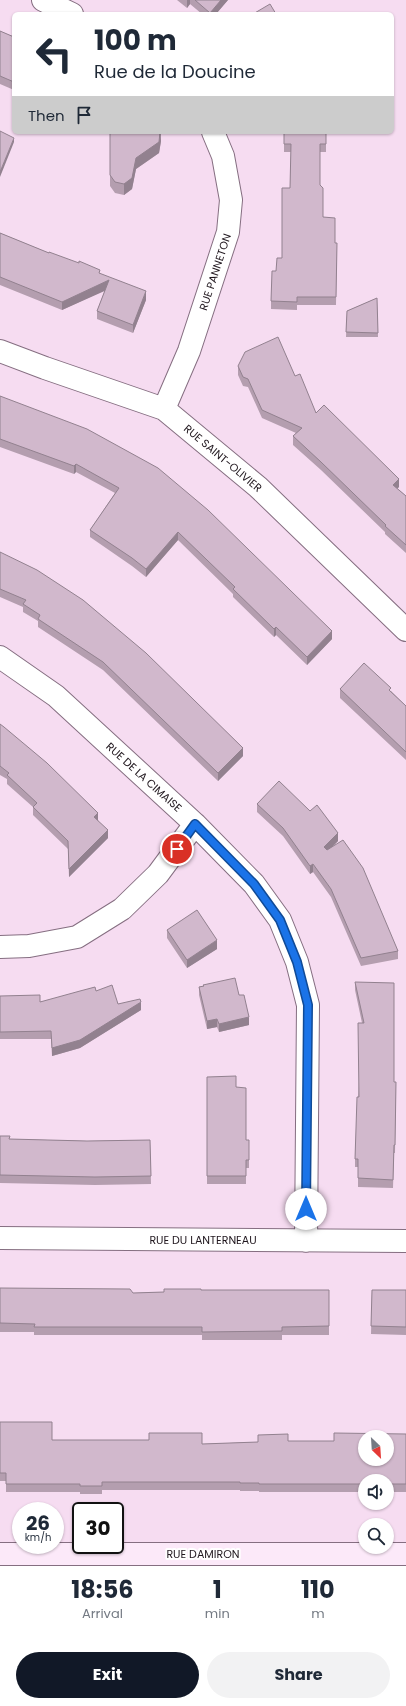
<!DOCTYPE html>
<style>
body{margin:0;font-family:Poppins,sans-serif;background:#f2f2f3;color:#1f2937;height:100vh;display:flex;flex-direction:column;font-size:15px;white-space:nowrap}
*{box-sizing:border-box;margin:0}
p{font-size:13px;color:#747a83}
.icon{flex:none;width:22px;height:22px;fill:none;stroke:currentColor;stroke-width:2;stroke-linecap:round;stroke-linejoin:round}
.map{position:relative;height:1566px;overflow:hidden}
.details{display:flex;flex-direction:column;background:#fff;flex:1}
.details>*{flex:none}
.banner{position:absolute;left:12px;top:12px;width:382px;height:122px;border-radius:6px;box-shadow:0 1px 3px #0004;background:#fff;color:#1f2937;overflow:hidden}
.needle{width:26px;rotate:155deg}
.controls{position:absolute;left:358px;top:1430px;display:grid;gap:8px}
.controls a{display:grid;place-items:center;width:36px;height:36px;border-radius:50%;background:#fff;box-shadow:0 1px 3px #0004;font-size:20px}
.speed{position:absolute;left:12px;top:1502px;display:flex;gap:8px;font-size:20px;font-weight:700;text-align:center}
.speed>*{display:grid;place-content:center;width:52px;height:52px;border-radius:50%;background:#fff;box-shadow:0 1px 3px #0004;line-height:1}
.speed small{font-size:10px;font-weight:400}
.speed .limit{border:2px solid #111;border-radius:6px;background:#fff;color:#111}
.pin{position:absolute;display:grid;place-items:center;width:34px;height:34px;color:#fff;margin:-17px;border:2px solid #fff;border-radius:50%;box-shadow:0 1px 4px #0007}
.me{position:absolute;width:44px;margin:-22px;rotate:0deg;stroke-linejoin:round;filter:drop-shadow(0 0 3px #0008)}
.turn{display:flex;align-items:center;gap:14px;height:84px;padding:0 16px;font-size:18px}
.turn .icon{width:52px;height:52px;stroke-width:2.5}
.turn b{display:block;font-size:28px;line-height:34px}
.then{display:flex;align-items:center;height:38px;padding:0 16px;background:#0003;gap:8px;font-size:15px}
.eta{display:flex;justify-content:space-evenly;align-items:center;height:68px;text-align:center}
.eta b{font-size:24px;font-weight:700;line-height:28px}
.action{display:flex;gap:8px;margin-top:auto;padding:8px 16px}
.action a{flex:1;height:46px;border-radius:24px;background:#111827;color:#fff;font-size:16px;font-weight:700;line-height:46px;text-align:center}
.action a+a{background:#f2f2f3;color:#1f2937}
.map>svg:first-child{display:block}
.lines{fill:none;stroke-linecap:round;stroke-linejoin:round}
.street-casing{stroke:#856e81;stroke-width:24}
.secondary-casing{stroke:#856e81;stroke-width:24}
.street{stroke:#fff;stroke-width:22}
.secondary{stroke:#fce9f9;stroke-width:22}
.wall{fill:#b49eaf}
.shaded-wall{fill:#92818f}
.building{fill:#d1b8cc;stroke:#92818f;fill-rule:evenodd}
.route-casing{stroke:#114b97;stroke-width:10}
.route{stroke:#1a73e8;stroke-width:7}
.labels{text-anchor:middle;stroke-width:4;stroke-linejoin:round;paint-order:stroke}
.street-label{font-size:11px;fill:#20171e;stroke:#fff}
</style>
<div class="map">
<svg width="406" height="1566" viewBox="0 0 406 1566">
<rect width="100%" height="100%" fill="#f6dcf1"/>
<g class="lines">
<g class="street-casing">
<path id="street" d="M43,0L72,14
M0,351L45,368L164,409L258,487L406,630
M164,409L189,351L228,232L231,200L223,156L213,132
M0,657L56,696L195,824L254,884L280,920L297,962L308,1005L306,1241
M0,947L29,946L77,937L122,909L158,874L195,824
M0,1238L406,1241"/>
</g>
<g class="secondary-casing">
<path id="secondary" d="M0,1554H406"/>
</g>
<use href="#street" class="street"/>
<use href="#secondary" class="secondary"/>
</g>
<path class="wall" d="M177,0H228L216,14H202L190,4L187,8Z
M0,31L14,37V90L0,84Z
M110,132H161V141L159,153L136,169L132,189L124,195L115,193L110,186Z
M284,132H326V152H320V185L323,217L335,243H337L336,305H297V310L271,309V301L276,271L282,258L290,188L291,152H284Z
M0,233L100,274L146,300L133,333L97,319V311L105,290L62,310L0,285Z
M377,298L378,337H346L347,311Z
M238,366L295,376L316,413L399,487L397,488L406,496V553L385,534V532L321,470L293,445V436L296,433L262,418L248,387L243,386L238,375Z
M0,396L332,639L307,665L276,635L274,637L233,597V594L178,540L146,577L132,566L90,537V530L115,493L76,472L74,474L0,447Z
M0,552L243,756L218,781L103,670L38,627V621L23,612V607L0,597Z
M340,689L391,691L406,706V760L340,698Z
M0,724L98,820L108,838L69,877L68,849L33,815V807L7,784V779L0,775Z
M257,804L338,841L332,847L398,951V959L361,966L331,897L313,872L310,874L283,836L257,812Z
M167,930L217,949L187,968L167,938Z
M355,982L394,1082H396L395,1153H394L393,1188L358,1187V1167H355V1159L362,1023L355,990Z
M203,985L239,995L249,1025L219,1032L217,1027L207,1029L199,995V987L203,986Z
M96,991L118,1004L141,1010L80,1048L52,1056L51,1039H0V996L40,1002Z
M207,1077L236,1087L246,1140L249,1160V1168H246V1184H207Z
M0,1136L9,1139L87,1141L150,1140L151,1184L95,1185L0,1183Z
M0,1288L133,1293L164,1292L201,1290H329V1335H282V1340H202V1335H34V1332H0Z
M372,1290H406V1335L371,1334Z
M0,1422L52,1440L202,1444L288,1441H334L406,1434V1492H387V1481H365V1492H259V1491H240V1490H102V1494H80V1492H6V1481H0Z"/>
<path class="shaded-wall" d="M187,0H190V4L187,8Z
M221,0H228L216,14H210V13Z
M160,132L161,141L159,153L136,169L132,189L124,195V184L136,158Z
M14,138V142L0,177V172Z
M109,280V289L62,310V302Z
M146,291V300L133,333V325Z
M76,464V472L74,474V466Z
M399,479V487L393,493V485Z
M178,532V540L146,577V569Z
M276,627V635L274,637V629Z
M332,631V639L307,665V657Z
M243,748V756L218,781V773Z
M98,813V821L94,817Z
M108,830V838L69,877V869Z
M338,833V841L324,855V847Z
M313,864V872L310,874V866Z
M217,940V949L187,968V960Z
M141,1002V1010L80,1048L52,1056V1048Z
M249,1017V1025L219,1032V1024Z
M217,1019V1027L207,1029V1021Z"/>
<path class="building" d="M195,0H221L210,13Z
M270,4L276,14H253Z
M0,31L14,37V82L0,76Z
M0,131L14,138L0,172Z
M110,132H160L159,142L136,158L132,178L124,184L115,182L110,175Z
M284,132H326V144H320V185L323,188V217L335,218V243H337L336,297H297V302L271,301L272,271H276L277,258H282V188H290L291,144H284Z
M0,233L49,253V252L79,263V261L100,270L99,273L146,291L133,325L97,311L109,280L62,302L0,277Z
M377,298L378,333L346,332L347,311Z
M278,337L295,376L300,374L316,413L324,405L399,479L393,485L406,496V545L385,526L386,525L321,462L293,436L302,428L262,410L248,379L243,377L238,366L245,352Z
M0,396L87,429L158,468L208,510L332,631L307,657L276,627L274,629L233,589L235,587L178,532L146,569L132,558L90,530L119,488L76,464L74,466L0,439Z
M0,552L37,570L83,600L146,653L243,748L218,773L103,662L38,619L40,615L23,604L26,600L0,589Z
M364,663L391,688L389,690L406,706V752L340,689Z
M0,724L4,727L47,763L98,813L94,817L108,830L69,869L68,841L33,807L37,803L7,775L9,773L0,766Z
M279,781L310,811L317,805L338,833L324,847L327,850L343,840L363,868L398,951L361,958L331,889L313,864L310,866L283,828L257,804Z
M197,910L217,940L187,960L167,930Z
M235,978L239,995H244L249,1017L219,1024L217,1019L207,1021L199,987L204,986L203,985Z
M355,982L394,983V1082H396L395,1145H394L393,1180L358,1178V1159H355L357,1097H359L358,1023H364Z
M112,985L118,1004L140,999L141,1002L80,1040L52,1048L51,1031L0,1032V996L40,995V1002L80,991L95,987L96,991Z
M236,1076V1087L246,1088V1140H249V1160H246V1176H207V1077Z
M0,1136H10L9,1139L87,1141L150,1140L151,1176L95,1177L0,1175Z
M0,1288L130,1289L133,1293L164,1292V1289H201V1290H329V1326L282,1327V1331L202,1332V1327H34L35,1324L0,1323Z
M372,1290H406V1327L371,1326Z
M0,1422H52V1440H149V1433H202V1444L258,1442V1435L288,1434V1441H334V1433L406,1434V1484H387V1481H365V1484H259V1483H240V1482H102V1486H80V1484H6V1473H0ZM365,1437H387V1459H365Z"/>
<g class="lines">
<g class="route-casing">
<path id="route" d="M177,849L195,824L254,884L280,920L297,962L308,1005L306,1209"/>
</g>
<use href="#route" class="route"/>
</g>
<g class="labels">
<g class="street-label">
<text transform="translate(215 272) rotate(-72)" y="4">RUE PANNETON</text>
<text transform="translate(223 458) rotate(40)" y="4">RUE SAINT-OLIVIER</text>
<text transform="translate(144 777) rotate(42)" y="4">RUE DE LA CIMAISE</text>
<text x="203" y="1244">RUE DU LANTERNEAU</text>
<text x="203" y="1558">RUE DAMIRON</text>
</g>
</g>
</svg>
<div class="controls">
<a><svg class="needle" viewBox="-14 -14 28 28"><path d="M0-13l5 13h-10z" fill="#e53935"/><path d="M0 13l5-13h-10z" fill="#747a83"/></svg></a>
<a><svg class="icon" aria-label="sound" viewBox="0 0 24 24"><path d="M4 9h4l5-4v14l-5-4H4zM17 9q2 3 0 6"/></svg></a>
<a><svg class="icon" aria-label="search" viewBox="0 0 24 24"><circle cx="10" cy="10" r="6"/><path d="M15 15l6 6"/></svg></a>
</div>
<div class="speed"><div>26<small>km/h</small></div><div class="limit">30</div></div>
<div class="pin" style="left:177px;top:849px;background:#d93025"><svg class="icon" aria-label="arrive" viewBox="0 0 24 24"><path d="M6 21V4h12l-3 4 3 4H6"/></svg></div>
<svg class="me" style="left:306px;top:1209px" viewBox="-20 -20 40 40"><circle r="19" fill="#fff"/><path d="M0-13L10 11 0 6-10 11z" fill="#1a73e8"/></svg>
<div class="banner">
<div class="turn"><svg class="icon" aria-label="left" viewBox="0 0 24 24"><path d="M17 20v-9H6M10 6l-5 5 5 5"/></svg><div><b>100 m</b>Rue de la Doucine</div></div>
<div class="then">Then<svg class="icon" aria-label="arrive" viewBox="0 0 24 24"><path d="M6 21V4h12l-3 4 3 4H6"/></svg></div>
</div>
</div>
<section class="details">
<div class="eta">
<div><b>18:56</b><p>Arrival</p></div>
<div><b>1</b><p>min</p></div>
<div><b>110</b><p>m</p></div>
</div>
<div class="action"><a>Exit</a><a>Share</a></div>
</section>
